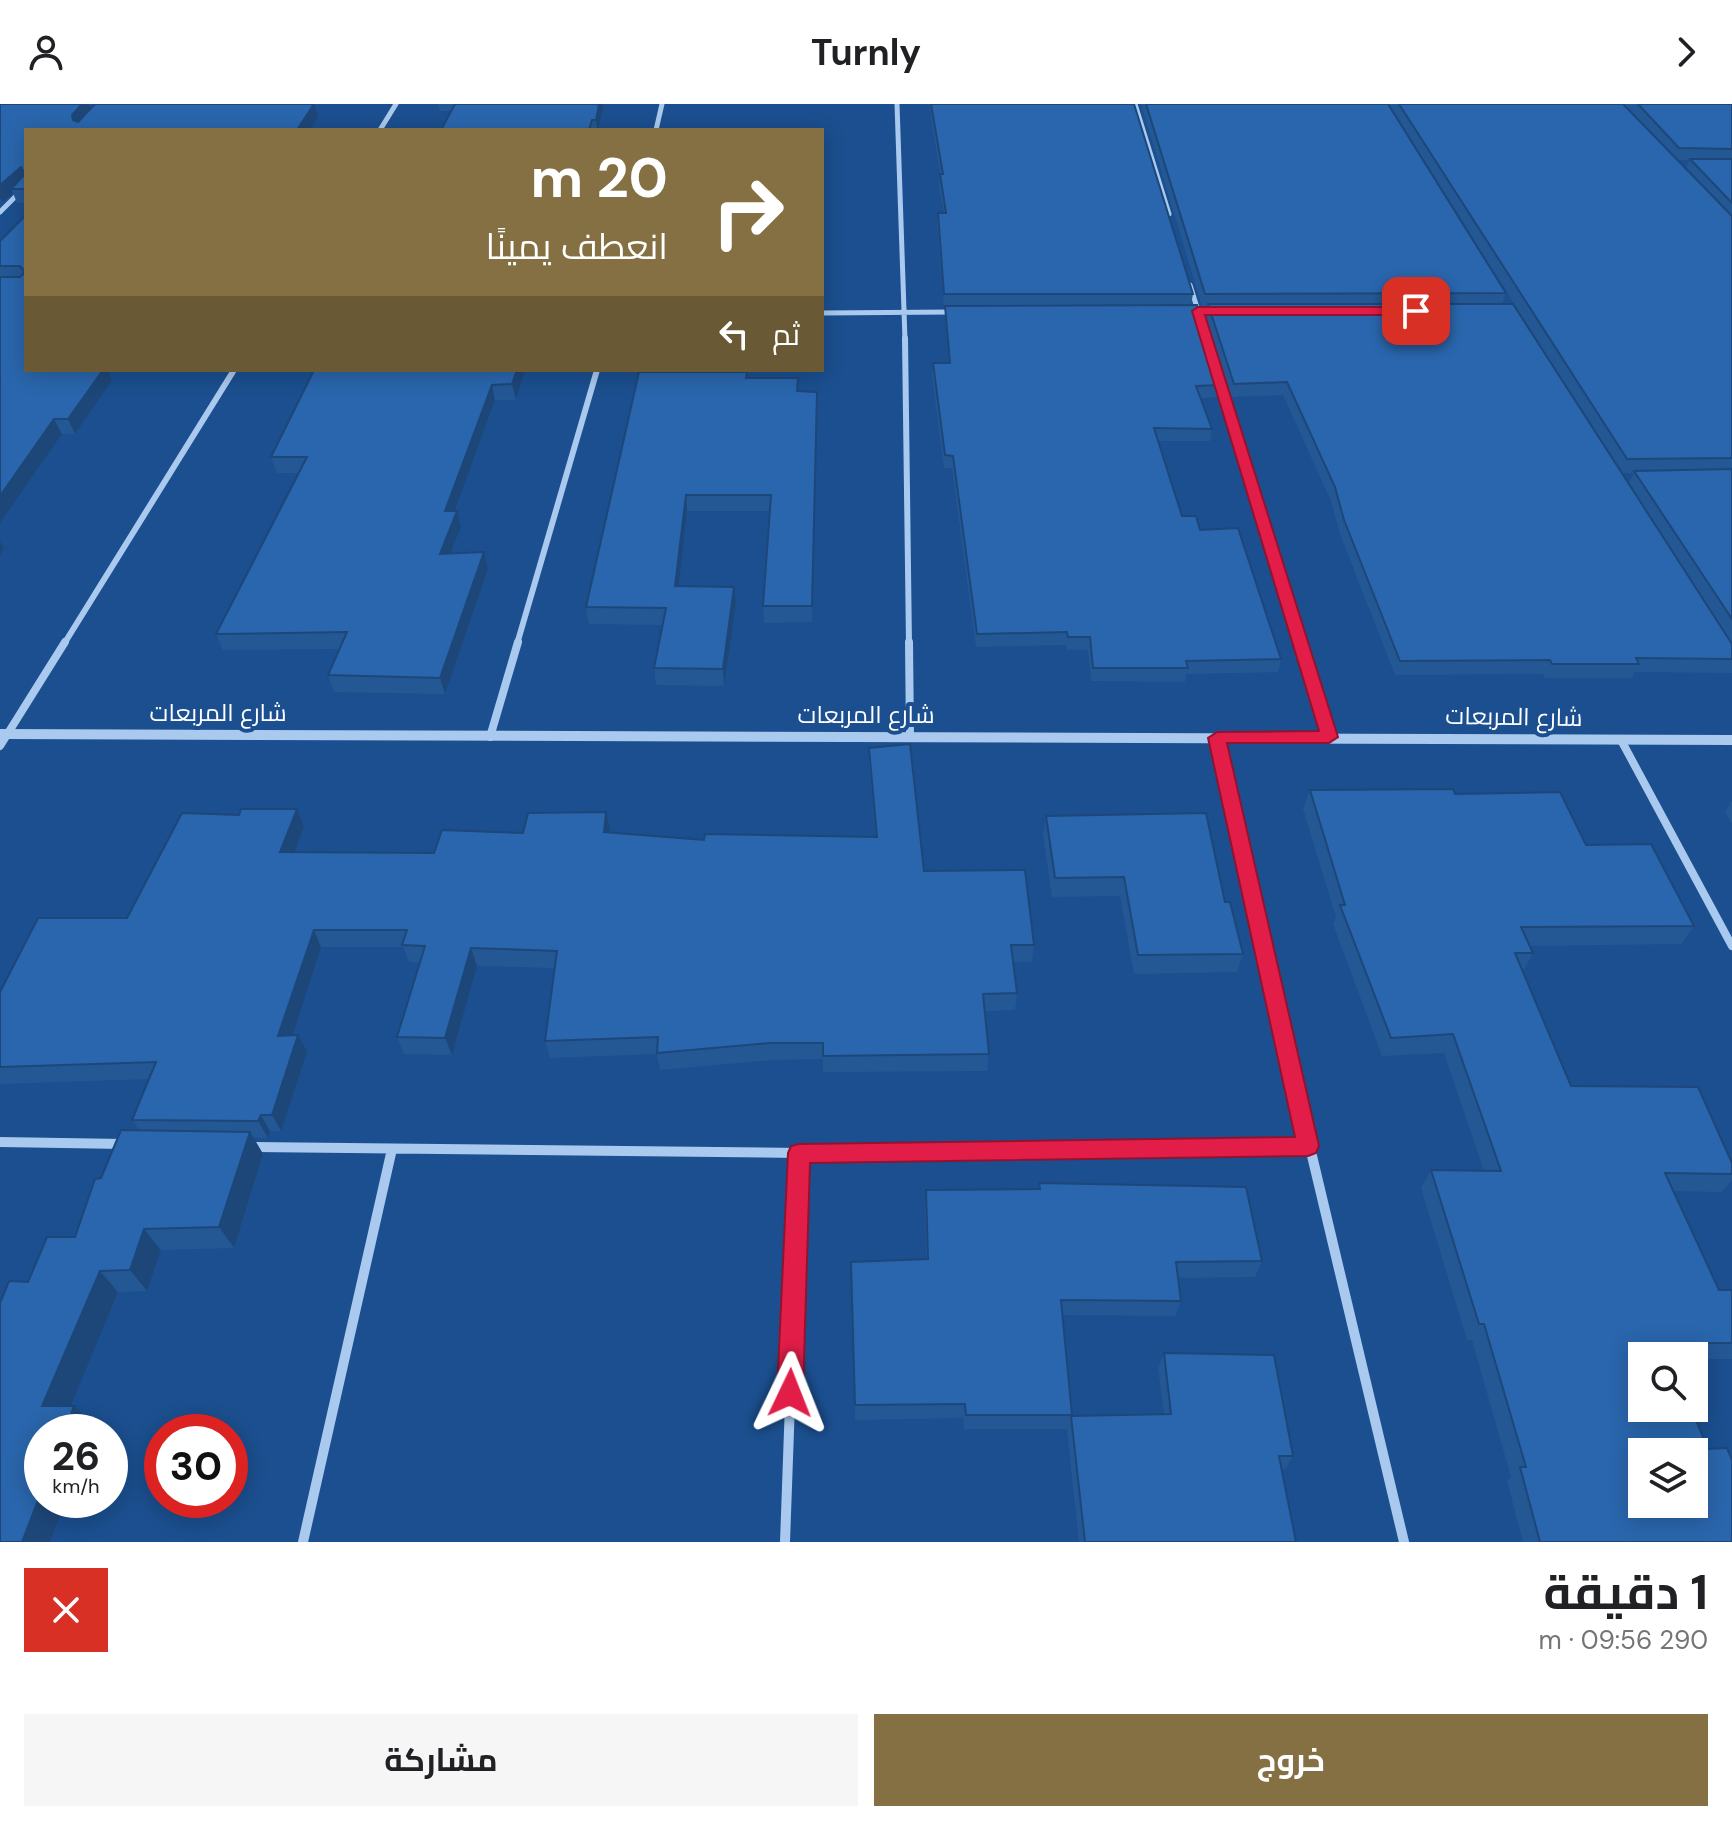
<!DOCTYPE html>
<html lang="ar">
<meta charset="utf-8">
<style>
body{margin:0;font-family:"DM Sans",Cairo,sans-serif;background:#f6f6f6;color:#202124;direction:rtl;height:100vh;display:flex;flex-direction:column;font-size:30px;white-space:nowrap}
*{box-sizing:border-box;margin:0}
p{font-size:26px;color:#757577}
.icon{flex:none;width:44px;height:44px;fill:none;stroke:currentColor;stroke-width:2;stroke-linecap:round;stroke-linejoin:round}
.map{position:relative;height:1438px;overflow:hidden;direction:ltr}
.drawer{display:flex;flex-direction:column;background:#fff;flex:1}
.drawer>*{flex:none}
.hud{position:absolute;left:24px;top:24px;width:800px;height:244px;border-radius:0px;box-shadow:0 4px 20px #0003;direction:rtl;background:#847042;color:#fff;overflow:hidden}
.tools{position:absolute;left:1628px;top:1238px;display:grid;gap:16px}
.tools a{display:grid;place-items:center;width:80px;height:80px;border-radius:0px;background:#fff;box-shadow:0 4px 20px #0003;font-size:40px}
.speed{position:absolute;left:24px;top:1310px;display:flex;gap:16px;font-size:40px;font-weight:700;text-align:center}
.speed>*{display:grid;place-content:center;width:104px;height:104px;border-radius:50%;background:#fff;box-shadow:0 4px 20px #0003;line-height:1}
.speed small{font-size:20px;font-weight:400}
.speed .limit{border:12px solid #d22;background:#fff;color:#111}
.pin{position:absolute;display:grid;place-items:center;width:68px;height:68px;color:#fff;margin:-34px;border-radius:16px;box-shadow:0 4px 12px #0006}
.me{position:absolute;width:88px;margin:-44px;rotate:2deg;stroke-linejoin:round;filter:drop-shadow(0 0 6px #0008)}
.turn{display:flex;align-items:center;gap:28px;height:168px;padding:0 24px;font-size:36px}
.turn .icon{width:104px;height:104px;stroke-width:2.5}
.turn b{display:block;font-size:56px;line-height:68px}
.then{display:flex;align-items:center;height:76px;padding:0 24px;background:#0003;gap:16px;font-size:30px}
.round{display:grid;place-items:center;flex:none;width:84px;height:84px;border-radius:0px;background:#f6f6f6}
.overview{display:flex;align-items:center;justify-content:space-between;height:136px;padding:0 24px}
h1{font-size:48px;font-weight:700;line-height:60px}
.cta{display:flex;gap:16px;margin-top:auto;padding:16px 24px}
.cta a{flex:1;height:92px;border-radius:0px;background:#847042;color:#fff;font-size:32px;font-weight:700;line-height:92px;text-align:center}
.cta a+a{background:#f6f6f6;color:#202124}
header{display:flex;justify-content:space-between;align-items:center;height:104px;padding:0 24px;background:#fff;font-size:36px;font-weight:700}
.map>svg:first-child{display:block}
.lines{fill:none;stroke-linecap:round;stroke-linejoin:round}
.minor-far3{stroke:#a9c9ee;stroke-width:5}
.minor-far2{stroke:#a9c9ee;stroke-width:6}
.minor-far1{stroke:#a9c9ee;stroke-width:8}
.minor{stroke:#a9c9ee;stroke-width:10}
.tertiary{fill:#a9c9ee;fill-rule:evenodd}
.wall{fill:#245895;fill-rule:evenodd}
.shaded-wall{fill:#1d4779}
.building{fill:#2a66ad;stroke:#1d4779;stroke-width:2;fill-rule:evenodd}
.route{fill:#e11d48;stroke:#92132f;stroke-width:2}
.labels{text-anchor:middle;stroke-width:8;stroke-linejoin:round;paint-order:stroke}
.street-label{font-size:24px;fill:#fff;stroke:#1b4f8f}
</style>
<header><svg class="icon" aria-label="forward" viewBox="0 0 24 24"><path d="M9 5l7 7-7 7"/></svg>Turnly<svg class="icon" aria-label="person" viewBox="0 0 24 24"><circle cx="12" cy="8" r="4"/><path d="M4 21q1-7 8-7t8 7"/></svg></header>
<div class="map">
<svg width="1732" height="1438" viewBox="0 0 1732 1438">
<rect width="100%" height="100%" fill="#1b4f8f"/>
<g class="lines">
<path class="minor-far3" d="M897,0L905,236
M1135,0L1169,110
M380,26L396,0
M656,26L662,0
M0,108L26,82
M1190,181L1199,210
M822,209L953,208"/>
<path class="minor-far2" d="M905,234L909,540
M1218,272L1300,540
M64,540L234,266
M517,540L597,266"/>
<path class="minor-far1" d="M909,538L910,633
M1300,538L1329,633
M490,633L518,538
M1217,634L1283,932
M1621,636L1732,842
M0,642L65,538"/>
<path class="minor" d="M1283,930L1404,1438
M0,1038L124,1040
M249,1043L799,1049L1308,1042
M303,1438L392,1045
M785,1438L799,1049"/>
<path class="tertiary" d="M0,625L1732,631V641L0,635Z"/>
</g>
<path class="wall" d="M0,0H89L91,4L318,13L310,26H26V99H17L13,89L2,98H0Z
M438,0H604L598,26H441L451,7H440Z
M929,0H1134L1193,190L1191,201L1221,281L1219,293L1201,294L1212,325L1210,337H1158L1182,412L1200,426L1281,555L1278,568L1186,570L1185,578L1091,577L1088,546H1067L1066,541L976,543L952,364H944L932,271L933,259H949L945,214V203H944L937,121L938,109H944L939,82L940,70Z
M1141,0H1388L1506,189L1502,200L1578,302L1389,0H1732V569L1634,568L1632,574H1545L1543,570L1395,571L1340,430L1331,397L1283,291L1231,293L1206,213L1208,202H1202ZM1677,56H1690L1686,65ZM1622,369H1634L1629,380Z
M26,111V266H107L112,277L75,330H62L0,419V137Z
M525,266L516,296H495L455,407H457L461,423L451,450L488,465L445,590L334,588L328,571L339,545L223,546L216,530L299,369H277L271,353Z
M747,274H798V287L817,288L812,518L764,519L763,502L770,407H687L679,482L734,483L736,500L724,582L656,581L654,564L662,521L589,520L586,503Z
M869,644L924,767L1034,841L1032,858H1013L1017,889L1015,906L985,907L989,950L987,967L823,968V955L772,956L660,966L657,950L550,954L545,937L555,864L477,862L452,951L404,950L397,933L420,859L409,858L403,843H321L292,932L307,948L281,1027H270L268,1034L253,1033L263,1050L234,1144L161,1146L147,1187L118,1188L70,1302H74L93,1320L42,1396H66L50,1438H0L28,1178L75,1133L101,1074L139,1026L132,1016L148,975L0,980V888L127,814L239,711L297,705L304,723L295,748L434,749L523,729L610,725L609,729L704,736L876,733L869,662Z
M1310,686L1455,690L1586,741L1694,822L1681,840L1530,842L1533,849L1523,867L1571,982L1732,1059V1076L1722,1088L1673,1087L1719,1186H1732V1255H1694V1252H1642L1732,1438H1523L1507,1377L1511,1373L1472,1236H1467L1421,1084L1431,1066L1484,1067L1444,949L1382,952L1333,820L1336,813L1303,705Z
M1732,697V720L1725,708Z
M1046,712L1225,798L1243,850L1237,868L1134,870L1120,792L1052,793L1043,731Z
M1039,1079L1262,1157L1255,1173L1178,1174L1181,1197L1175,1212L1062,1211L1072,1312L1164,1310L1158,1264L1164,1249L1293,1352L1285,1365H1282L1296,1438H1079L1067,1325H964L963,1314L855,1316L851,1158L926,1155L925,1103L926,1086L1038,1085Z"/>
<path class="shaded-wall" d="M82,0H89L92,8L77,24L73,16L72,11Z
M314,0L318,13L310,26H297Z
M599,0H604L598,26H597L596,16Z
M21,63L26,75L11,85L13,89L2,98L0,94V81Z
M103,266H107L112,277L75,330L68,315Z
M517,266H525L516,296L512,280Z
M492,281L495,296L449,423L445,407Z
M817,288V304L812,518V502Z
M54,315L62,330L0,419V392Z
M686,391L687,407L677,499L675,482Z
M457,407L461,423L444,466L440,450Z
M0,437L4,445L0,451Z
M484,448L488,465L445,590L440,574Z
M734,483L736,500L724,582L723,565Z
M297,705L304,723L288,766L280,748Z
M606,708L610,725L607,746L604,728Z
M314,826L321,843L287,949L278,932Z
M471,844L477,862L452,951L445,934Z
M298,931L307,948L281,1027L272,1011Z
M261,1011L270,1027L268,1034L258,1017Z
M250,1028L263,1050L234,1144L219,1123Z
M144,1125L161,1146L147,1187L130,1166Z
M100,1167L118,1188L63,1320L42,1302Z
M74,1302L93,1320L91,1328H64Z
M42,1386V1396H66L50,1438H22Z"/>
<path class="building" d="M0,0H82L72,11L73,16L78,18L95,0H314L297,26H26V85H11L25,70L21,63L0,81Z
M455,0H599L596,16H592L589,26H441Z
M931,0H1134L1193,190H944L938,109H946L940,70H943Z
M1146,0H1388L1506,189L1205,190Z
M1399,0H1623L1732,112V354L1627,355Z
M1638,0H1732V45L1679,44Z
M1690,55H1732V99Z
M26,111V266H103L68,315H54L0,392V173H20L25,168L20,162H0V137Z
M1208,200H1513L1732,540V555L1636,554L1639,560H1552L1550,556L1400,557L1344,416L1335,383L1287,278L1234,280Z
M1197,201L1221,281L1196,282L1212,325L1154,324L1182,412H1196L1200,426L1238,424L1281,555L1186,557L1188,564H1093L1090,533H1068L1067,528L977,530L953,352L945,351L933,259H950L945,202Z
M314,266H517L512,280L492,281L445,407H457L440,450L484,448L440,574L328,571L347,528L216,530L307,353H271Z
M639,268H747L746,274H798L797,287L817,288L812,502H763L771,391H686L675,482L734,483L723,565L654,564L666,504L586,503Z
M1732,365V515L1634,367Z
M910,640L924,767L1025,766L1034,841H1011L1017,889L983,890L989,950L823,952V939H770L657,949L658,933L545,937L557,847L471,844L445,934L397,933L425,842L402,841L407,826H314L278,932L298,931L272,1011H261L258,1017L132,1016L156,958L0,963V888L38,814H127L182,709L239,711L241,705H297L280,748L434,749L442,726L523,729L528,709L606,708L604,728L704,736L705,730L877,733L869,644Z
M1453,685L1455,690L1560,688L1586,741L1651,740L1694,822L1521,823L1533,849H1515L1571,982L1698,983L1732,1059V1070L1665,1069L1719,1186H1732V1239H1664L1670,1252H1642V1304H1691L1708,1345L1727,1344L1732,1356V1438H1540L1520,1363H1526L1484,1220H1479L1431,1066L1501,1067L1453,930L1391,934L1340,801H1345L1310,686ZM1642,1348H1694V1400H1642Z
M1206,709L1225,798H1230L1243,850L1138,851L1124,773L1055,774L1046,712Z
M121,1026L250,1028L219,1123L144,1125L130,1166L100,1167L42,1302H74L64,1328H42V1386L22,1438H0V1199L9,1177L28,1178L47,1133H75L95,1075L101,1074Z
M1039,1079L1246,1083L1262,1157L1176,1158L1181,1197L1061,1196L1072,1311H966L965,1300L855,1301L851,1158L928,1155L926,1086L1040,1085Z
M1164,1249L1274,1251L1293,1352H1279L1296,1438H1085L1071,1312L1171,1310Z"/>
<path class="route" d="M1198,203H1416L1422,207L1416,211H1205L1338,633L1329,639H1227L1319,1042L1316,1049L1308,1052L810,1059L803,1289L799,1297L790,1301L781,1297L777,1289L788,1049L791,1042L799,1040L1295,1033L1208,634L1217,628L1319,627L1192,207Z"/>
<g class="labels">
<g class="street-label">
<text x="218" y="617">شارع المربعات</text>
<text x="866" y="619">شارع المربعات</text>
<text transform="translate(1514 613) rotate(1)" y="8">شارع المربعات</text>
</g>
</g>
</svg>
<div class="tools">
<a><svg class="icon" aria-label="search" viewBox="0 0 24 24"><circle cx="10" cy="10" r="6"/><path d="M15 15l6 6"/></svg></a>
<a><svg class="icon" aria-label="layers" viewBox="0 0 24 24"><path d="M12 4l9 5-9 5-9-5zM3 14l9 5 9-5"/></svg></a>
</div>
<div class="speed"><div>26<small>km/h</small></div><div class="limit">30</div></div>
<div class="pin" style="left:1416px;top:207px;background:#d93025"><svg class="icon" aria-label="arrive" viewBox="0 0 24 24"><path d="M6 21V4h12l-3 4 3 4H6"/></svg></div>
<svg class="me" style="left:790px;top:1289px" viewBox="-20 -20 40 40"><path d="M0-17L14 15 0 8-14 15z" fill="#e11d48" stroke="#fff" stroke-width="4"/></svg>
<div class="hud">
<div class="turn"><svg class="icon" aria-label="right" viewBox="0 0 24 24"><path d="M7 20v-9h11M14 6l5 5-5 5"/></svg><div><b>20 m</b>انعطف يمينًا</div></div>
<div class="then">ثم<svg class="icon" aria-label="left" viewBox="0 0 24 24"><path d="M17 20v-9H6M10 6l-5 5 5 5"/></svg></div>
</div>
</div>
<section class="drawer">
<div class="overview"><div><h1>1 دقيقة</h1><p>290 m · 09:56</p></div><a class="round" style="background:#d93025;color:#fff"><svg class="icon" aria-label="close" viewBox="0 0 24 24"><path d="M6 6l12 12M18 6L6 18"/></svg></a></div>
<div class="cta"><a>خروج</a><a>مشاركة</a></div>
</section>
